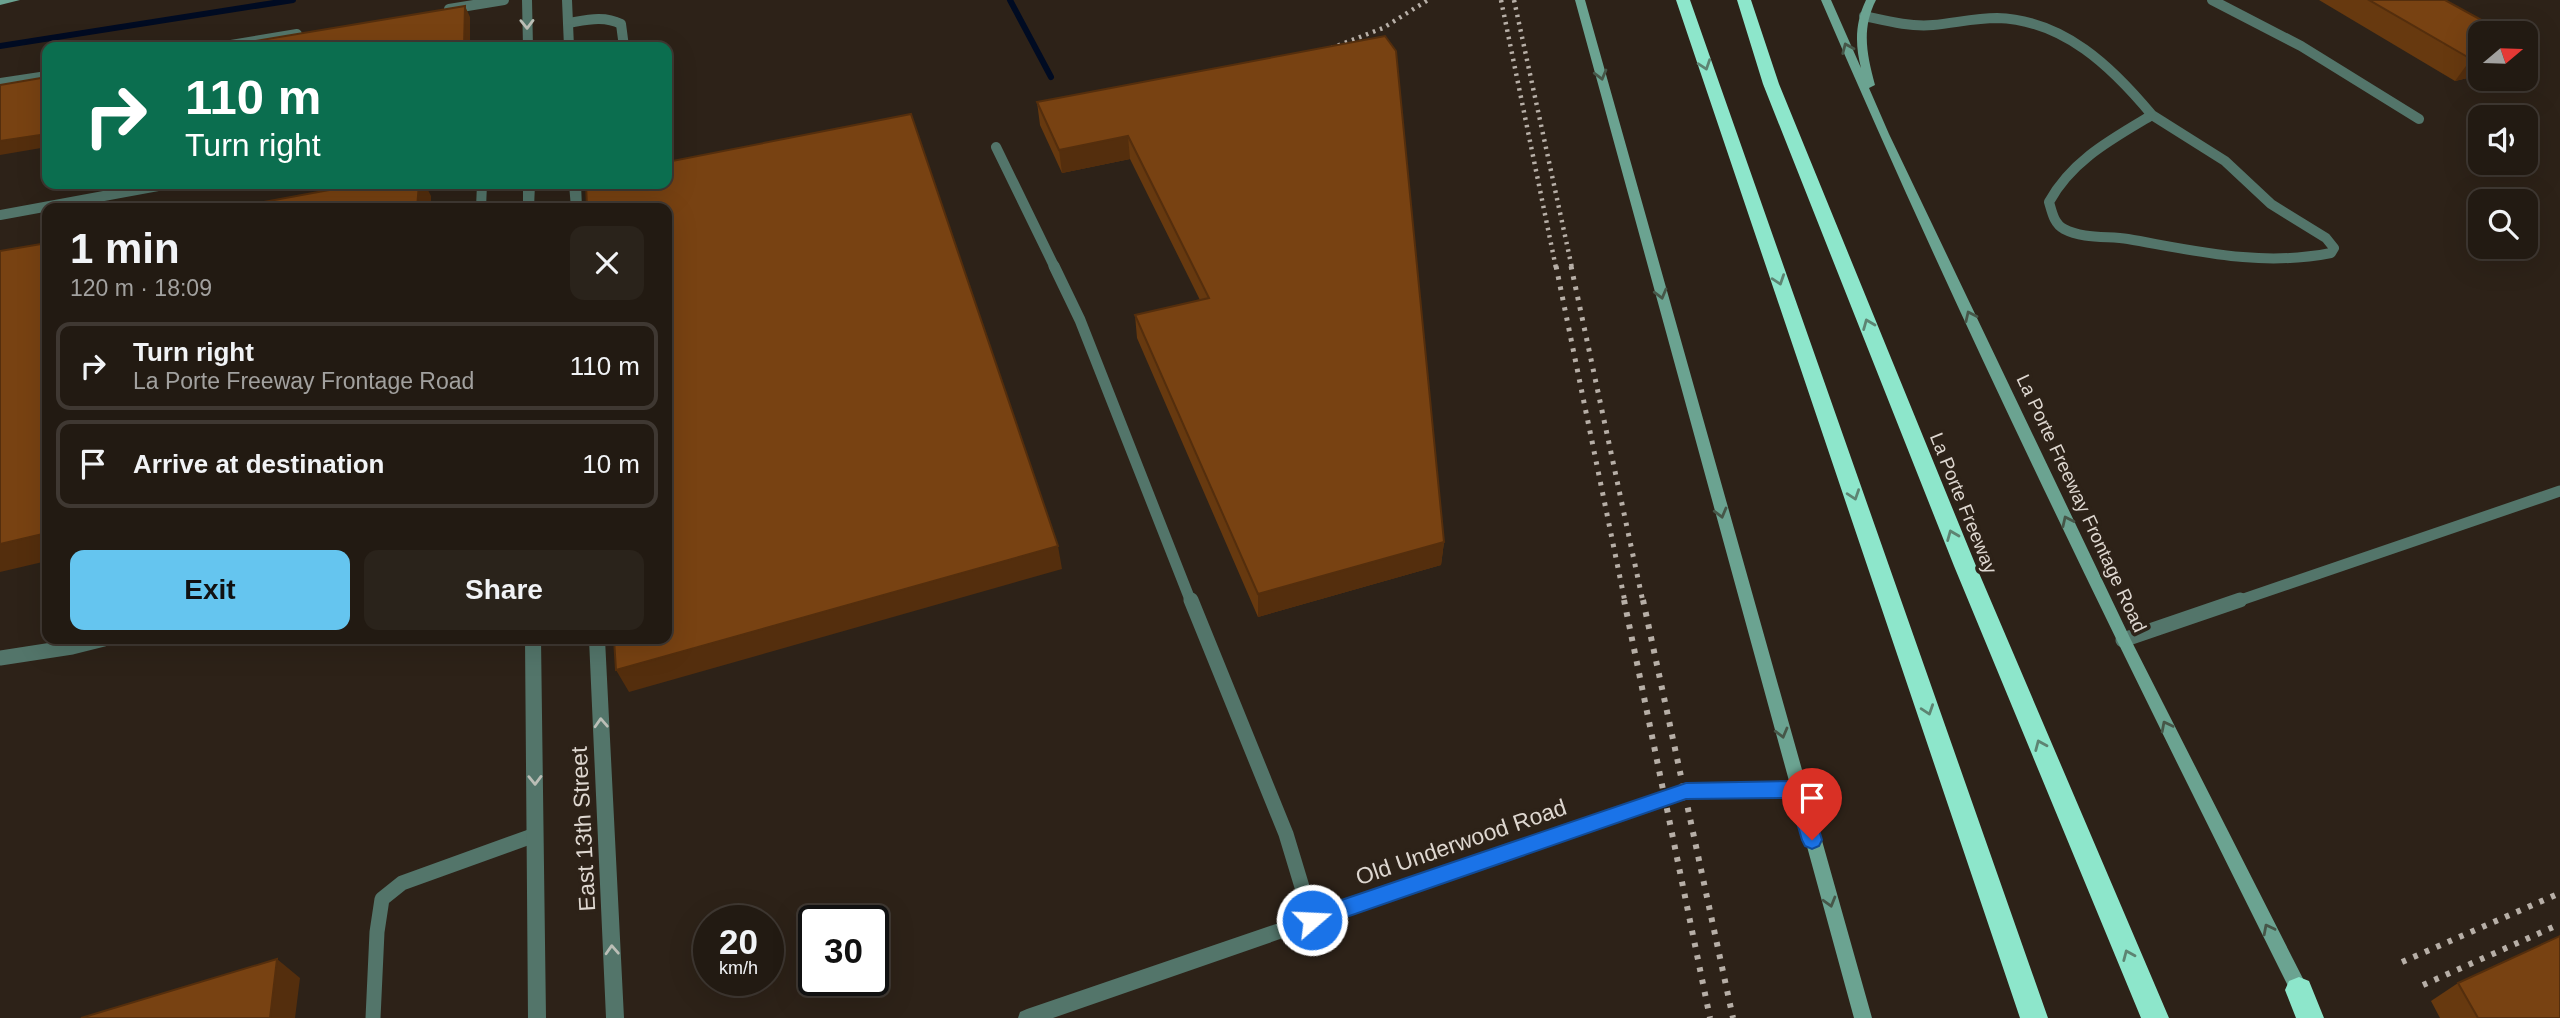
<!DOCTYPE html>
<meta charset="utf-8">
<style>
body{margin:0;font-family:Helvetica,sans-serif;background:#2a231b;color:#f1f3f6;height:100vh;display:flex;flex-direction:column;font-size:26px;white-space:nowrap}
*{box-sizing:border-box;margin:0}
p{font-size:23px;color:#a2a19f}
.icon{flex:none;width:38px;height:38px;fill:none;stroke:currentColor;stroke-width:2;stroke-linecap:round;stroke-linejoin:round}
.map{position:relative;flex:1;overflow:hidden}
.details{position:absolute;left:42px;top:203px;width:630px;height:441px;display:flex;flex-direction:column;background:#221a12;border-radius:14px;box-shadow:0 7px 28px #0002,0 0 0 2px #3f3832}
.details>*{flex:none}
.top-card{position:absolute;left:42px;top:42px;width:630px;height:147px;border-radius:14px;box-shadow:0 7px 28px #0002,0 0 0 2px #3f3832;background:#0b6e4f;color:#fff;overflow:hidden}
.needle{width:46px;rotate:71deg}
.buttons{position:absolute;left:2468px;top:21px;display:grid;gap:14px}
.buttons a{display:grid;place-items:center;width:70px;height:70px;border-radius:14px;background:#221a12;box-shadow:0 7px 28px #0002,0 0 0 2px #3f3832;font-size:35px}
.speed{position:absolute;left:693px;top:905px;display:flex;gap:14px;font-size:35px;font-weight:700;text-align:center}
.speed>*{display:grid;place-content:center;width:91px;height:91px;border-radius:50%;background:#221a12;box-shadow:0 7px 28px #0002,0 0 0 2px #3f3832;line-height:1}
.speed small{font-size:18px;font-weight:400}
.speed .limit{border:4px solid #111;border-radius:10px;background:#fff;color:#111}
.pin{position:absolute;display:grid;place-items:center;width:60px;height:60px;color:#fff;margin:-72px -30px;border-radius:50% 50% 50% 0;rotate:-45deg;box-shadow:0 0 7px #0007}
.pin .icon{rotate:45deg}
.me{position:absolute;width:77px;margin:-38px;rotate:71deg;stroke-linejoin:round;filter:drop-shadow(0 0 5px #0008)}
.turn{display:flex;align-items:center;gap:24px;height:147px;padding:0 28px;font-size:32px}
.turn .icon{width:91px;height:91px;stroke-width:2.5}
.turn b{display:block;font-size:49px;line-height:60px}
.round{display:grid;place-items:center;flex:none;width:74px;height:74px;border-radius:14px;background:#2a231b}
.overview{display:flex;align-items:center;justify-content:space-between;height:119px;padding:0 28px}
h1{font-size:42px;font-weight:700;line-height:52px}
.primary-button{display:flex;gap:14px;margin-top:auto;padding:14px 28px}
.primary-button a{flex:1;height:80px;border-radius:14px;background:#65c5ef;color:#111;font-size:28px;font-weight:700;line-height:80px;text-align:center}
.primary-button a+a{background:#2a231b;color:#f1f3f6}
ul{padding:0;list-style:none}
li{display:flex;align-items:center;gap:21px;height:88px;margin:0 14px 10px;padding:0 14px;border:4px solid #3f3832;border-radius:14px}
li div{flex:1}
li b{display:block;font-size:26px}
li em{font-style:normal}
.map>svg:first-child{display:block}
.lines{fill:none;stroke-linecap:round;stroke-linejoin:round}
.stream{stroke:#000b22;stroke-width:6}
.service-far2{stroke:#53756a;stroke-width:10}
.service-far1{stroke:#53756a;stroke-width:11}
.service{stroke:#53756a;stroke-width:15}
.minor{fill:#53756a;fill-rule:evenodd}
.secondary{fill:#6ba391;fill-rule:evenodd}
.motorway{fill:#8de6cb;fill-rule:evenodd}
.rail-far2{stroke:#b7afa7;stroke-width:4.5;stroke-dasharray:2.5 5;stroke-linecap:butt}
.rail-far1{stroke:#b7afa7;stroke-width:5;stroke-dasharray:3.5 7;stroke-linecap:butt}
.rail{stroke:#b7afa7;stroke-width:6;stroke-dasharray:4.5 8;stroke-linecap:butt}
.wall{fill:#67390f}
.shaded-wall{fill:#542e0d}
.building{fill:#784212;stroke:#542e0d;stroke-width:2}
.oneway{stroke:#bbbeb6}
.oneway2{stroke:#465648}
.oneway3{stroke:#5d8472}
.route{fill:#1a73e8;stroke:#114b97;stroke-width:2}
.labels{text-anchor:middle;stroke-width:7;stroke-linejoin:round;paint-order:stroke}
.street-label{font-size:19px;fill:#ded7d0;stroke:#2d2218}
.near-street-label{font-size:23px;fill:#ded7d0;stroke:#2d2218}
</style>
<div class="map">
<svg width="2560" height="1018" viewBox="0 0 2560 1018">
<rect width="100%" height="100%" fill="#2d2218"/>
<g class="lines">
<path class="stream" d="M1010,0L1051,77
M0,46L293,0"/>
<path class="service-far2" d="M2212,0L2301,46L2419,119
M449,9L504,0
M1864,16C1887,21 1910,27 1933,25C1955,23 1975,18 1997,18C2064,20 2112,67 2152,115
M568,23C586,20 604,15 621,24L624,47
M219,47L297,34
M0,83L47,76
M2152,115L2225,161L2271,204L2326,238L2334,248L2331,253C2261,267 2197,251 2128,239C2108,236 2083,239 2064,229C2054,224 2052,212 2049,202C2072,160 2112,139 2152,115Z
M996,147L1055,268
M481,208L482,184
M0,215L169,184"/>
<path class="service-far1" d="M1054,266L1080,320L1191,602
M2235,602L2560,491"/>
<path class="service" d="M1191,600L1286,834L1312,920
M2123,640L2240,600
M0,658L72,647L104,639
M373,1018L377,932L382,899L402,883L535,835"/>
<path class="minor" d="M522,0H532L533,47H523Z
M562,0H572L574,47H564Z
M523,184H535L534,208H523Z
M569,184H581L582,208H571Z
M525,639H541L546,1018H528Z
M589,639H605L624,1018H606Z
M1797,783L1803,785L1805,790L1803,795L1797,797L1686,798L1053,1018H1018L1020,1012L1027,1009L1686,784Z"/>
<path class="secondary" d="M0,0H20L0,5Z
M1575,0H1585L1872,1018H1854Z
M1821,0H1831L1861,68C1855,44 1855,23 1866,0H1876C1861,29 1867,55 1875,85L1869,88L1889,134L2131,640L2323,1018H2304C2136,682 1969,345 1821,0Z"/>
<path class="motorway" d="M1676,0H1690L2048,1018H2020Z
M1737,0H1751L1779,84L1976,566L2169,1018H2141L1954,566L1763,84Z
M2299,977L2309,981L2324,1018H2296L2285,990L2289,981Z"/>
<path class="rail-far2" d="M1501,0L1556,268
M1514,0L1572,268
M1324,51L1383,28L1428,0"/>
<path class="rail-far1" d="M1556,266L1625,602
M1571,266L1643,602"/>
<path class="rail" d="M1624,600L1710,1018
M1643,600L1733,1018
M2402,962L2560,893
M2423,985L2560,924"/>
</g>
<path class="wall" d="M2319,0H2445L2480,75L2455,81Z
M1385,36L1444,542L1441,565L1258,617L1137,338L1135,315L1200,300L1130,159L1062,173L1040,125L1037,102Z
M2458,983L2560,1018H2440L2431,1001Z"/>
<path class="shaded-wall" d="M465,6L470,17V47H464Z
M2480,57V75L2455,81L2471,59Z
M47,134V147L0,155V141Z
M1128,136L1130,159L1062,173L1059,150Z
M419,184H425L431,196V208H417Z
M47,533V561L0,572V544Z
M1444,542L1441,565L1258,617V594Z
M1058,546L1062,569L629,692L616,670Z
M277,959L300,978L295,1018H270Z"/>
<path class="building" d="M2369,0H2445L2505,33H2480V57L2471,59Z
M465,6L464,47H220Z
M1385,36L1396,51L1444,542L1258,594L1135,315L1209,298L1128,136L1059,150L1037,102Z
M47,77V134L0,141V85Z
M911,114L1058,546L616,670L614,639H667V208H587L586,184H667V162Z
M362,184H419L417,208H231Z
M47,243V533L0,544V251Z
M2560,936V1018H2478L2458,983Z
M277,959L270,1018H81Z"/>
<defs><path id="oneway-chevron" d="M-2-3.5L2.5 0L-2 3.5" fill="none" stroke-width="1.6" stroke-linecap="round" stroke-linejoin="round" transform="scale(1.75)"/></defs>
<g class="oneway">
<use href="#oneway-chevron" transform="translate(527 24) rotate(89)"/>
<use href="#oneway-chevron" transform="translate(601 723) rotate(-93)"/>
<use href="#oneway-chevron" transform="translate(535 780) rotate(89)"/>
<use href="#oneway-chevron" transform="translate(612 950) rotate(-93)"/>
</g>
<g class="oneway2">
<use href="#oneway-chevron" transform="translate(1847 48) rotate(-113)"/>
<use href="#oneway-chevron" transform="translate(1601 75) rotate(75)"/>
<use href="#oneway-chevron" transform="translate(1661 294) rotate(75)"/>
<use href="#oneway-chevron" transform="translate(1970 316) rotate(-115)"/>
<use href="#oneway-chevron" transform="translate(1721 513) rotate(75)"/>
<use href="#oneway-chevron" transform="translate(2067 521) rotate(-115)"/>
<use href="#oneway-chevron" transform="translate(2166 726) rotate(-117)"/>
<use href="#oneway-chevron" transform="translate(1782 733) rotate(75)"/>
<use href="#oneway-chevron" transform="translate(1830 902) rotate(74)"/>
<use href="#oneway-chevron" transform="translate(2268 929) rotate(-117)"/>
</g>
<g class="oneway3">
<use href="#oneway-chevron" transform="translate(1705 65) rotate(71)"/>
<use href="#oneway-chevron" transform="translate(1779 280) rotate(71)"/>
<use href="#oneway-chevron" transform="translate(1868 324) rotate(-112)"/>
<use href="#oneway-chevron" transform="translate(1854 495) rotate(71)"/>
<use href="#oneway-chevron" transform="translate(1952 535) rotate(-112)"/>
<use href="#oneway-chevron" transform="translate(1928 710) rotate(71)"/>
<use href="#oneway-chevron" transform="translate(2040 745) rotate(-113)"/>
<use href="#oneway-chevron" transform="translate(2128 955) rotate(-113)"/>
</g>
<path class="route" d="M1797,781L1804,784L1807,790L1822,840L1819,846L1812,849L1805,846L1802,840L1790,798L1686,799L1312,929L1305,926L1302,920L1305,913L1312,910L1686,783Z"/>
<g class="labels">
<g class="street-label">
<text transform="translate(1964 503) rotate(68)" y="7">La Porte Freeway</text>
<text transform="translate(2082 503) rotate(65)" y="7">La Porte Freeway Frontage Road</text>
</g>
<g class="near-street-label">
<text transform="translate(583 829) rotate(-93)" y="8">East 13th Street</text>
<text transform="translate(1461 842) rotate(-19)" y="8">Old Underwood Road</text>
</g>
</g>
</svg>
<div class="buttons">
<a><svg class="needle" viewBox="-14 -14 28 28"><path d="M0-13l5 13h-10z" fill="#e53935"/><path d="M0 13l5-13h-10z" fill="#a2a19f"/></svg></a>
<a><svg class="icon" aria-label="sound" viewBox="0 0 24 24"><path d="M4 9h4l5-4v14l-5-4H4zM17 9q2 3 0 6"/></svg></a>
<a><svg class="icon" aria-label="search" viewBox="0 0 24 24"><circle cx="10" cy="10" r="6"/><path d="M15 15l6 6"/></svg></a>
</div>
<div class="speed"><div>20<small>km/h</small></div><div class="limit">30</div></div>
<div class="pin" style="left:1812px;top:840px;background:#d93025"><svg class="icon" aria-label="arrive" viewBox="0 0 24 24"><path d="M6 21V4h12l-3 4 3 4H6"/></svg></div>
<svg class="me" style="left:1312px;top:920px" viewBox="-20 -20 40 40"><circle r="17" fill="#1a73e8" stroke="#fff" stroke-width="3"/><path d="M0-11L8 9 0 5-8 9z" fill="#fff"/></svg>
<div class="top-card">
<div class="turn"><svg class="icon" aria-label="right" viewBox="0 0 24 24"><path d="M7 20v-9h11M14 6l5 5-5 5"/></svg><div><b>110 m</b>Turn right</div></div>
</div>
<section class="details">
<div class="overview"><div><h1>1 min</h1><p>120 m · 18:09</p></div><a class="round"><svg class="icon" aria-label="close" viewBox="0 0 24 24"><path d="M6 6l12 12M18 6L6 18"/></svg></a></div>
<ul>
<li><svg class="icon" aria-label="right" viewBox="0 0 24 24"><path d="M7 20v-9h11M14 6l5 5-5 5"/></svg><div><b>Turn right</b><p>La Porte Freeway Frontage Road</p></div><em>110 m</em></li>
<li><svg class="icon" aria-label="arrive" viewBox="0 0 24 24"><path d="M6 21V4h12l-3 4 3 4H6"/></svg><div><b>Arrive at destination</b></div><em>10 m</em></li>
</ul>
<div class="primary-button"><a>Exit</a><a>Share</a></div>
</section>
</div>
